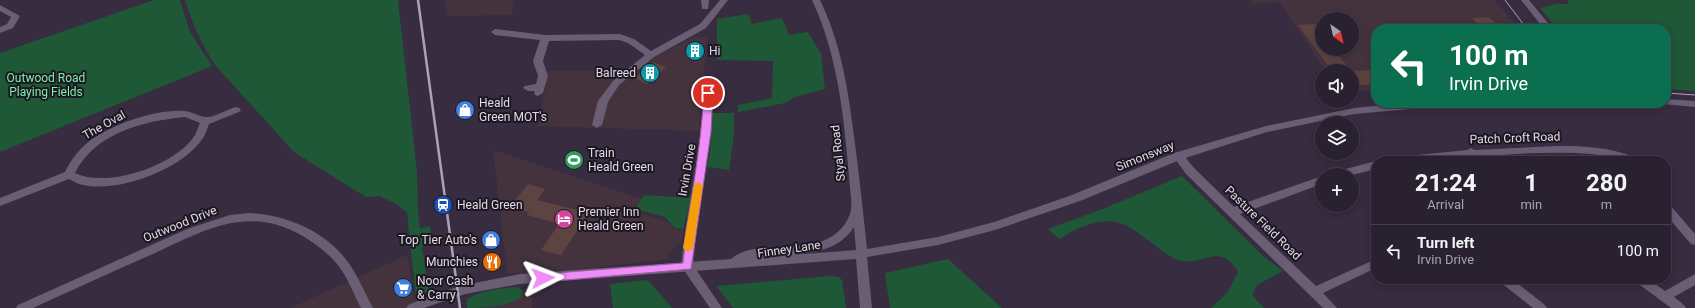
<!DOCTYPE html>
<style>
body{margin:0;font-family:Roboto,sans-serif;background:#352e3c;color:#f1f3f6;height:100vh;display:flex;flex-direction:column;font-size:15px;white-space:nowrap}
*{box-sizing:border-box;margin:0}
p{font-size:13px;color:#a5a3ab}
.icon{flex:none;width:22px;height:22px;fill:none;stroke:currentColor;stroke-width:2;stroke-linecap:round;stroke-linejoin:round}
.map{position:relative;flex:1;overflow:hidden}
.drawer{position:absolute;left:1371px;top:156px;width:300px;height:128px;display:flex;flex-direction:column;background:#292130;border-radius:16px;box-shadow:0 2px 10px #0003,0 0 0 1px #453e4c}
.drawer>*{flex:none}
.top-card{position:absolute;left:1371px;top:24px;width:300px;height:84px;border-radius:16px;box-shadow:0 2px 10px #0003,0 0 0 1px #453e4c;background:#0b6e4f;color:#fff;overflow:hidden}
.needle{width:26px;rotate:146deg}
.tools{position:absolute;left:1315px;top:12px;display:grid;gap:8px}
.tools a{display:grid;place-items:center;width:44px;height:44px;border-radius:50%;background:#292130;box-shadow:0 2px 10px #0003,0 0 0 1px #453e4c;font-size:20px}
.pin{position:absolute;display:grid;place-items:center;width:34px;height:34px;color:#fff;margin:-17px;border:2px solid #fff;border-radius:50%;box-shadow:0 1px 4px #0007}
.me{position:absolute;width:44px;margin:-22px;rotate:87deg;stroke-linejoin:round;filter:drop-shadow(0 0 3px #0008)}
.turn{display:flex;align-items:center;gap:14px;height:84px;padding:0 12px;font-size:18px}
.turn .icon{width:52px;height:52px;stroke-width:2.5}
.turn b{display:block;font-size:28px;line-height:34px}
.eta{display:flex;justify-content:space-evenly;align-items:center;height:68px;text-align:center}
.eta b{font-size:24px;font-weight:700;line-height:28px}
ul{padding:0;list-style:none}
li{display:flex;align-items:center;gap:12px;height:52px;padding:0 12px;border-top:1px solid #453e4c}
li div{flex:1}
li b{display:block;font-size:15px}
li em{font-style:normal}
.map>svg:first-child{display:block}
.commercial{fill:#44333d;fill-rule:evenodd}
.green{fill:#1f5836}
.building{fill:#5e4441}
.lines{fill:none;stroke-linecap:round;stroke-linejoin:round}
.street{fill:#6a5e74;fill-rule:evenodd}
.secondary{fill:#6a5e74;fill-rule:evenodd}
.tram{stroke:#aba3b2;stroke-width:1}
.rail{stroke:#aba3b2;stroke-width:2.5}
.route{fill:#ee8cf8;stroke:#9b5ba1}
.slow{fill:#f59e0b}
.labels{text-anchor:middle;stroke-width:4;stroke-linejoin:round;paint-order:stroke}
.poi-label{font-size:12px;fill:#e1dae7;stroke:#1c1720;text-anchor:start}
.park-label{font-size:12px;fill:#7ff1a8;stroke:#1c1720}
.street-label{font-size:12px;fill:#e1dae7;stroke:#1c1720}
</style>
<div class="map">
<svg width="1695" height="308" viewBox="0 0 1695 308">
<rect width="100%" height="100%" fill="#372c40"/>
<path class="commercial" d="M445,0H514L512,15L447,16Z
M1249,0H1495L1519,29H1376V90L1352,91V71H1326L1279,2L1252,4ZM1322,19H1352V49H1322Z
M693,37H707L699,131L538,126L549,71L623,70L666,51Z
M493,150L642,199L636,208L640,213L666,221L673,228L684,231L681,242L667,256L668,259L569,271L507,273Z
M407,255L415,299L429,308H290Z
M533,291L532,308H483L501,295Z"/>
<path class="green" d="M154,0H180L190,32L212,66L0,152V53Z
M185,0H398L417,172L418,214L420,229L430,226L432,243L422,247L429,292L416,298L407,213L398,205L380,196L366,197L294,152L215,65C202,45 192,23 185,0Z
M1567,0H1695V91L1666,89V29H1557L1540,8L1556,4H1569Z
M748,14L752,24L782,18L789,35L808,32L821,54L825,89L795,97L785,103L738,112V105L772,98L773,61L717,60V19Z
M712,113H734V134L729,170L707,167L710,152Z
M1182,176L1263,256L1283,271L1257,285L1252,295L1264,308H1211L1228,292L1238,272C1219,240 1203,268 1178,260C1169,257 1160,249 1152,243C1144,238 1136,230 1127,226C1104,214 1079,227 1059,239L1048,229L1100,210Z
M644,195L691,198L683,229L675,228L665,217L638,210L637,206Z
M948,259L1002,308H890L885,273Z
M830,276L839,277L842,280L846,308H733L716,286Z
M646,280L649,281L672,308H613L610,284Z
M518,287L523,291L522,297C505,307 486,308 467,308V299C484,290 500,288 518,287Z"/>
<path class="building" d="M1487,17L1491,19L1501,29H1481L1472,18Z
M1316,24L1322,32V49H1334L1351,71H1332L1298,25Z
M690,44H703L700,58H686Z
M653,62L666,67L647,84L634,78Z
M1376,70V84L1352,86V71Z
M528,184L545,189L537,200L589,213L561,255L541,250L559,224L527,215L529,212L521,210L524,206L513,203Z"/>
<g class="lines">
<path class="street" d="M701,0H709L708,9H702Z
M720,0H728L706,28L654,57L619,85L608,102L602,125L597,128L592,125L598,101L613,81L645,55L628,43L619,40L549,41L543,61L548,76L543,93L538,96L535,95L534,91H528L523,88L525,86L536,84L538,76L533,61L540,40L495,35L491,32L495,29L545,35L620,34L634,39L651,51L700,24Z
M0,5L20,16L13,28L0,33V27L7,24L11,17L0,11Z
M710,76L715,79L709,148L697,225L693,265L722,308H710L681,266L686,225L699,148L705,79Z
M236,107L239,108L241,110L239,112L209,124C207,129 206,134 203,138C183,169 119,193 83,185C78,184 73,181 69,179L0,206V198L65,172C70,162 76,153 85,145C106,126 155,109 184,111C191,111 202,118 207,117C216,117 227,109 236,107ZM185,117L200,123C198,127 197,131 195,135C177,165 107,189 75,173C95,133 143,121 185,117Z
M1557,146C1586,146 1609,147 1637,158L1638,161C1621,161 1606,155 1590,154C1554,151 1517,154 1481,156L1485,161H1474L1470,157L1429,161H1392L1397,157L1467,150L1471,148L1475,150Z
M1178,152L1182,153L1194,168L1234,207L1322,176V184L1240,214L1316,286L1376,259V268L1323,293L1337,308H1323L1186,174L1173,156Z
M1376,161V169L1352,175H1333L1334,172Z
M1666,204L1670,205L1695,234V245L1691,244L1666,215Z
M249,213C287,215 325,231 348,262C358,276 365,293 373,308H361C354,295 349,280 340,268C330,254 315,243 301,235C247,205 205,230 155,253C114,271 74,289 33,308H16L18,305L187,229L230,215Z
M1695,274V285L1674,297L1684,305L1686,308H1671L1636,282L1634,279H1648L1665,291Z
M1498,279H1512L1545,305L1547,308H1533L1500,282Z"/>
<path class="secondary" d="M812,0H820C841,43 848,89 854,136C859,173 863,211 867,249L938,237L994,222L1072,195L1174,153L1266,126L1354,108L1407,103H1449L1444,106L1354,114L1267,132L1182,159L1080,201L995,230L938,245L867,257L872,308H860L856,259L520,284L465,294L424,308H406L408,305L434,294L465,285L520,274L731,259C757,235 820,261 845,224C851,214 852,209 851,198C845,131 841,62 812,0ZM854,227L856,250L791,255C816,252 839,250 854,227Z
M1521,0H1529L1553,29H1544Z
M1666,99L1695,101V107L1663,104L1662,103H1666Z"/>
<path class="tram" d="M1505,0L1527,29
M1666,93L1695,95"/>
<path class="rail" d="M418,0L460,308"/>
</g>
<path class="route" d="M708,90L713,93L711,132L691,269L543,282L539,281L537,278L539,275L543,274L683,263C689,206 701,150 704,93Z"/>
<path class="slow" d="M698,182L703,185L693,248L688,252L683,248L694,185Z"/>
<defs>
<g id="building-disc" transform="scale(1)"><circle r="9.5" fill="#0f9aa8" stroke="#1c1720"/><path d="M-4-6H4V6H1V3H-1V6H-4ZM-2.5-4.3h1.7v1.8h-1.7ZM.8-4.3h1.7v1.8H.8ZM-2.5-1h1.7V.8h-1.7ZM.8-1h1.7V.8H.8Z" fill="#fff"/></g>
<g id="shop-disc" transform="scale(1)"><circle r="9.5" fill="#3f7fe0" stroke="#1c1720"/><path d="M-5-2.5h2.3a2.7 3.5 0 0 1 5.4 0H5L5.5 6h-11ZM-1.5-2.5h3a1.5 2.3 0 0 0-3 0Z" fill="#fff"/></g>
<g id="stadium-disc" transform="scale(1)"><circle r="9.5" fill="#2e9e5b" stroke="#1c1720"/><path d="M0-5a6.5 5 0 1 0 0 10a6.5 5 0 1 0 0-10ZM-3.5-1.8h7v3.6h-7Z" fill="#fff"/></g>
<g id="station-disc" transform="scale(1)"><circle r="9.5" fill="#1a4fb4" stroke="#1c1720"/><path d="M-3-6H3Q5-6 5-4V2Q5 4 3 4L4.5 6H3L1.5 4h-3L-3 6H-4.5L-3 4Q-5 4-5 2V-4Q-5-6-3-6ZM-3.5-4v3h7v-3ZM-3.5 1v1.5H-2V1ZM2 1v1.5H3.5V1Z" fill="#fff"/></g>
<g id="hotel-disc" transform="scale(1)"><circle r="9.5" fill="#d1479c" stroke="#1c1720"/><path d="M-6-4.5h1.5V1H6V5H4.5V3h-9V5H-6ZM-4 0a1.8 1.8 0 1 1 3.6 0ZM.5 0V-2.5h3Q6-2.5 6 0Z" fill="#fff"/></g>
<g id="restaurant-disc" transform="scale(1)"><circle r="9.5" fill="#e8710a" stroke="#1c1720"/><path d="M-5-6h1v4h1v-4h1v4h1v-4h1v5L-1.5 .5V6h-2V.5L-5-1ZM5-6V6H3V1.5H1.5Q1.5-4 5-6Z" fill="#fff"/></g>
<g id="supermarket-disc" transform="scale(1)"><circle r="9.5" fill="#3f7fe0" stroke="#1c1720"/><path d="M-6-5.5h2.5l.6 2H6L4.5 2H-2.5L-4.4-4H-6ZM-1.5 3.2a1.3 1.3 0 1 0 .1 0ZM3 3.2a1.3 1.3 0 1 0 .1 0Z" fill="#fff"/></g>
</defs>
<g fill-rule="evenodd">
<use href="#building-disc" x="695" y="51"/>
<use href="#building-disc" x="650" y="73"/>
<use href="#shop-disc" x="465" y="110"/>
<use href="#stadium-disc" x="574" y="160"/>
<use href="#station-disc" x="443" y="205"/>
<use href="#hotel-disc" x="564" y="219"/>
<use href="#shop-disc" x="491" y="240"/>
<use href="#restaurant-disc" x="492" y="262"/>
<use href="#supermarket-disc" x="403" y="288"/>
</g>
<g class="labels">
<g class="poi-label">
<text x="709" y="55">Hi</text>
<text x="636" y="77" text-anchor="end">Balreed</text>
<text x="479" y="107">Heald<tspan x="479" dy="14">Green MOT's</tspan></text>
<text x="588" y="157">Train<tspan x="588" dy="14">Heald Green</tspan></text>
<text x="457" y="209">Heald Green</text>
<text x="578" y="216">Premier Inn<tspan x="578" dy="14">Heald Green</tspan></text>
<text x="477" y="244" text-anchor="end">Top Tier Auto's</text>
<text x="478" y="266" text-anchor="end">Munchies</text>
<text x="417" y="285">Noor Cash<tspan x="417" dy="14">&amp; Carry</tspan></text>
</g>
<g class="park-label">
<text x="46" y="82">Outwood Road<tspan x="46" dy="14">Playing Fields</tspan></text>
</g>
<g class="street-label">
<text transform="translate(104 125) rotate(-29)" y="4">The Oval</text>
<text transform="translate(1515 138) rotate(-2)" y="4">Patch Croft Road</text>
<text transform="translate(838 153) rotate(-96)" y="4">Styal Road</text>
<text transform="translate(1145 156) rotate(-22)" y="4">Simonsway</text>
<text transform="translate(687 170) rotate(-80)" y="4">Irvin Drive</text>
<text transform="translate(1263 223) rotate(44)" y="4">Pasture Field Road</text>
<text transform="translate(180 224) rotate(-22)" y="4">Outwood Drive</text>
<text transform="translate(789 249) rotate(-8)" y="4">Finney Lane</text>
</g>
</g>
</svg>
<div class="tools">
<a><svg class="needle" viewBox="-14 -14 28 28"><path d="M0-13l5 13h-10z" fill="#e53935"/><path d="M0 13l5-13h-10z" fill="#a5a3ab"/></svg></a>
<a><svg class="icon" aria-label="sound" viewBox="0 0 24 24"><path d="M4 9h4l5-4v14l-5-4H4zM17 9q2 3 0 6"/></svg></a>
<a><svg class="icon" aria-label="layers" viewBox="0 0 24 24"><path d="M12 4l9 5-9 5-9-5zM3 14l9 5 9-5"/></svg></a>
<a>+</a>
</div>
<div class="pin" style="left:708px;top:93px;background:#d93025"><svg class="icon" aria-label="arrive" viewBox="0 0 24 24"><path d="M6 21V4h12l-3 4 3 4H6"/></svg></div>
<svg class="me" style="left:543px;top:278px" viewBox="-20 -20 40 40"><path d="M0-17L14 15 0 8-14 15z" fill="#ee8cf8" stroke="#fff" stroke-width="4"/></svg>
<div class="top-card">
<div class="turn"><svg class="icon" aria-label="left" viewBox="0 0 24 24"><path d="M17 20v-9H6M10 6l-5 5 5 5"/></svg><div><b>100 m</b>Irvin Drive</div></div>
</div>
<section class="drawer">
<div class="eta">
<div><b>21:24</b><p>Arrival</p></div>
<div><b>1</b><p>min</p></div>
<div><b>280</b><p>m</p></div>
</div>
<ul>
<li><svg class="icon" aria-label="left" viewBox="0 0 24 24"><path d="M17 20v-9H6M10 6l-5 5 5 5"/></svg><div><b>Turn left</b><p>Irvin Drive</p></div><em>100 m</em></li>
</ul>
</section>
</div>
